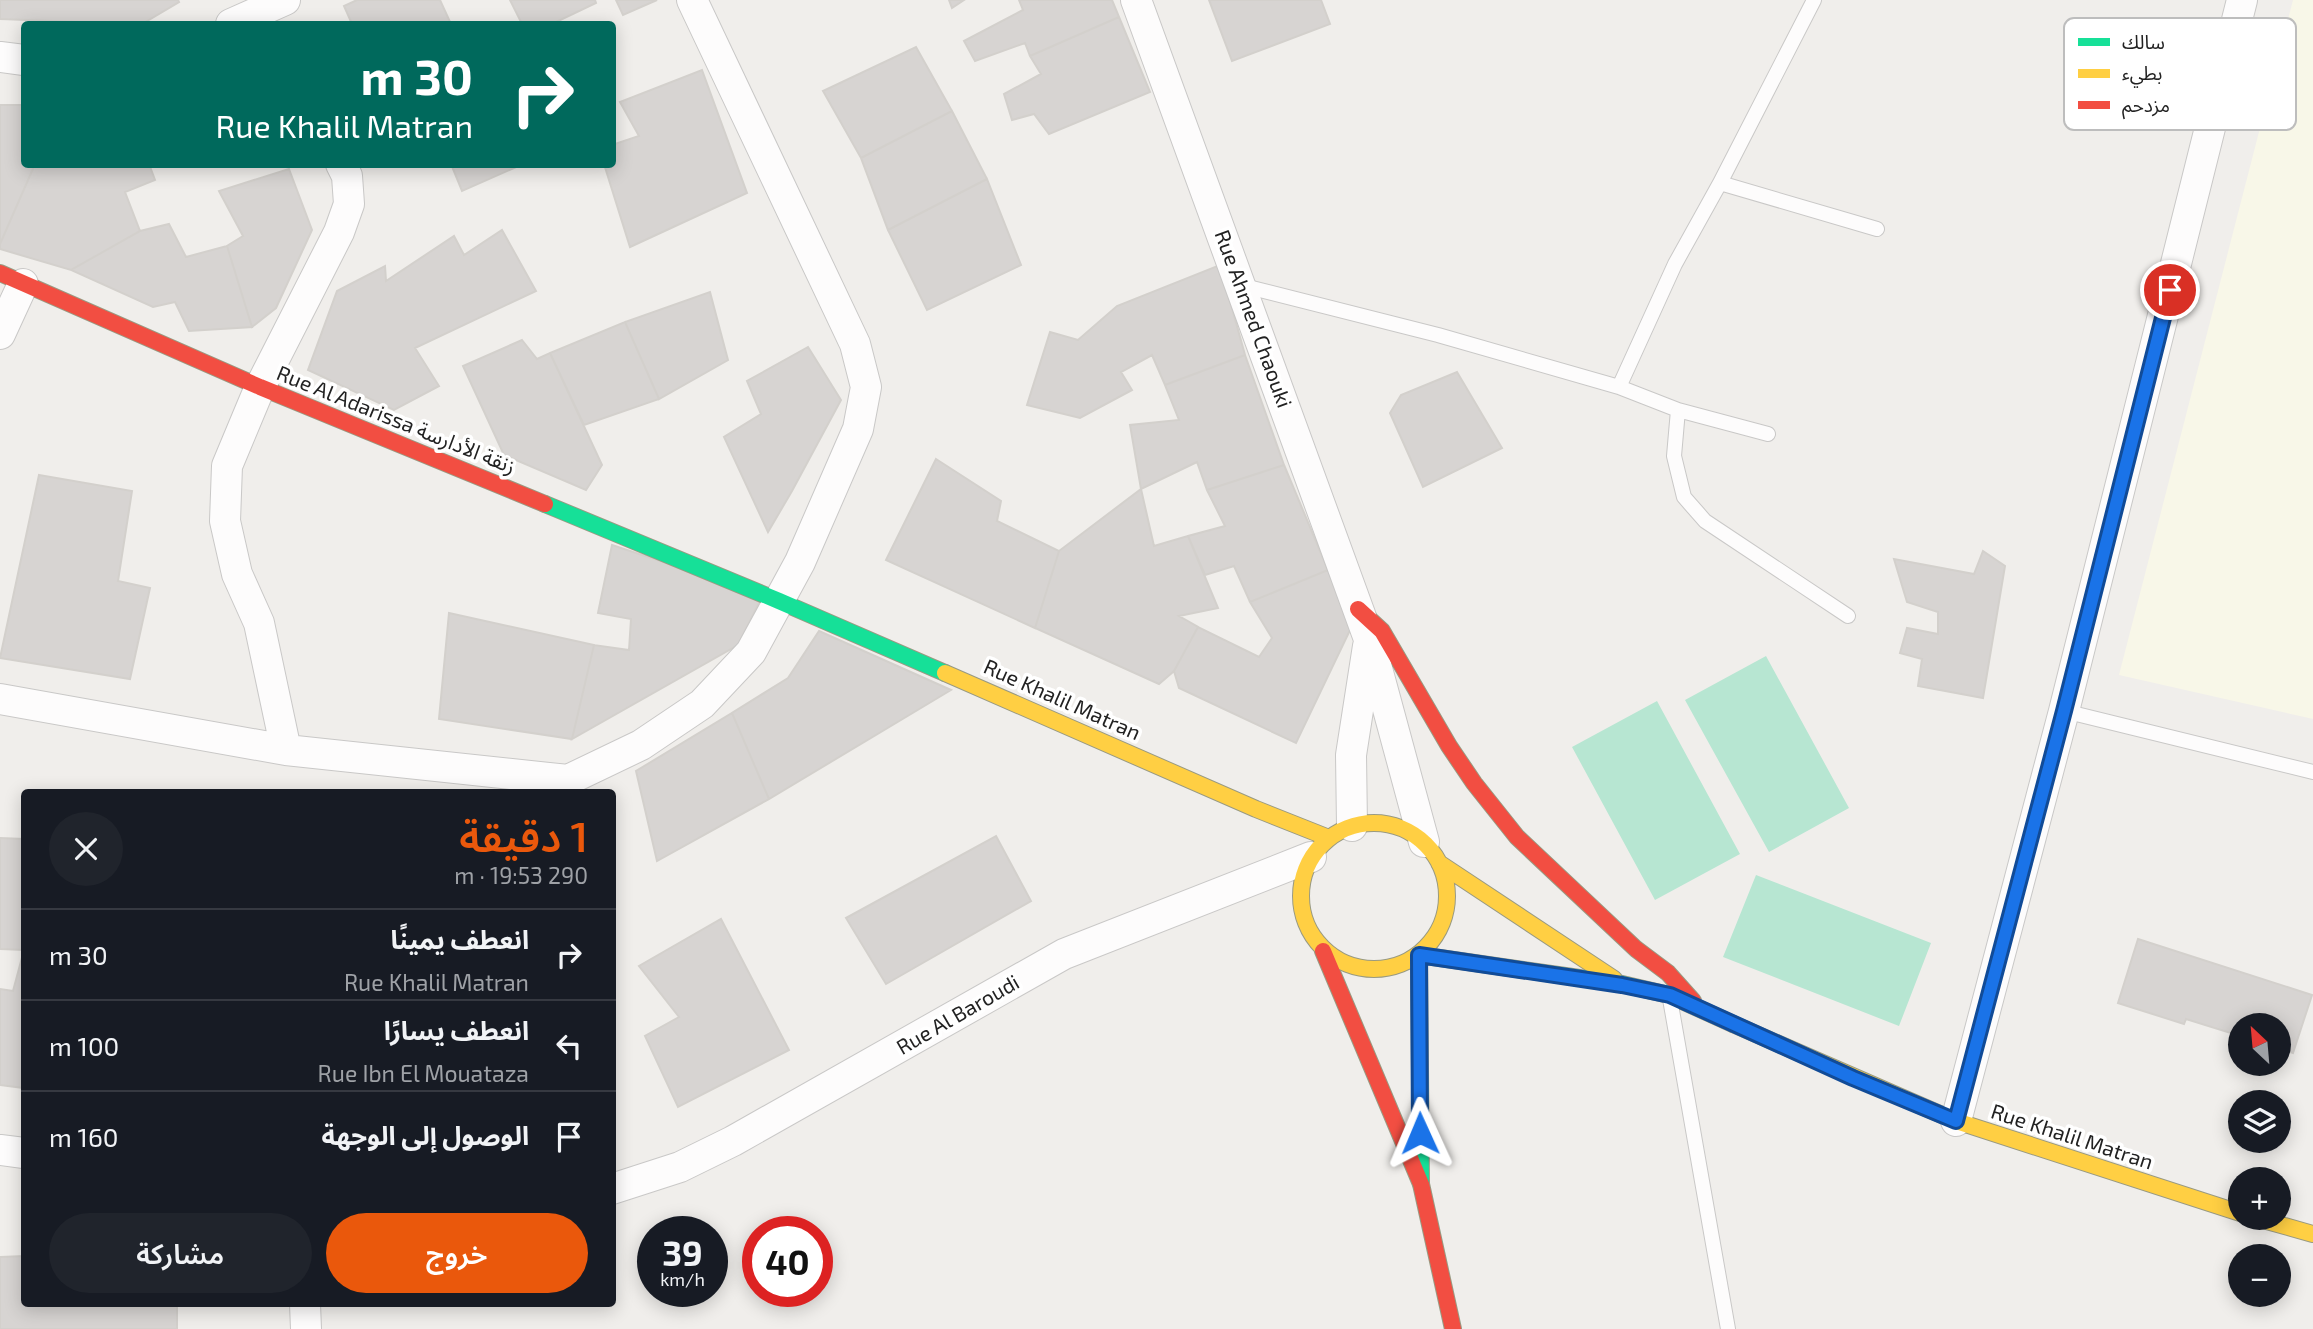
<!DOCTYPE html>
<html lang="ar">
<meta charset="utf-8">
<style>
body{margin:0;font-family:"Exo 2","Noto Sans Arabic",sans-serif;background:#20242c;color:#f1f3f6;direction:rtl;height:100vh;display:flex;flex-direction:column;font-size:26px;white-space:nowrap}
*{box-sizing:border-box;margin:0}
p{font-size:23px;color:#9ea1a6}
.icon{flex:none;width:38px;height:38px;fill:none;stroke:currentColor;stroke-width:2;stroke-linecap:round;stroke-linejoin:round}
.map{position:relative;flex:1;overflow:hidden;direction:ltr}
.details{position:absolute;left:21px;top:789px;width:595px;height:518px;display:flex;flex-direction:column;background:#171b24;border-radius:7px;box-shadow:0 4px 18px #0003;direction:rtl}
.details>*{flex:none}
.banner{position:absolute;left:21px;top:21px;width:595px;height:147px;border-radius:7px;box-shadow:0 4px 18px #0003;direction:rtl;background:#00695c;color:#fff;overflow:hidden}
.needle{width:46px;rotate:334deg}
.tools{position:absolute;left:2228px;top:1013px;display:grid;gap:14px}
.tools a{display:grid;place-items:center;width:63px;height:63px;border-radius:50%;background:#171b24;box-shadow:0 4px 18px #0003;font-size:35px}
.speed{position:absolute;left:637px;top:1216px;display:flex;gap:14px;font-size:35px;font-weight:700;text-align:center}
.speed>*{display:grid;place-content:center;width:91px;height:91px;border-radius:50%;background:#171b24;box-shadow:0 4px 18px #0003;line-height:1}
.speed small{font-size:18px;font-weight:400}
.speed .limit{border:10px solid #d22;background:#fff;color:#111}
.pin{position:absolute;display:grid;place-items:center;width:60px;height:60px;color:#fff;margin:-30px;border:4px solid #fff;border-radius:50%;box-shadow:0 2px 7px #0007}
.me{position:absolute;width:77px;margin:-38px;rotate:359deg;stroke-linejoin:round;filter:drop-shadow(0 0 5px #0008)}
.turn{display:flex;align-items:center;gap:24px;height:147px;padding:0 28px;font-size:32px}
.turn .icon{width:91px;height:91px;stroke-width:2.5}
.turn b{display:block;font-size:49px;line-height:60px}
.round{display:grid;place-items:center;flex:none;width:74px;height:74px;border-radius:37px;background:#20242c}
.overview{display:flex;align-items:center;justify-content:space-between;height:119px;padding:0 28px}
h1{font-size:42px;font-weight:600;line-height:52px;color:#ea580c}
.action{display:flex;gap:14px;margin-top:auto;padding:14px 28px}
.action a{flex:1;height:80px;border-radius:42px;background:#ea580c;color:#fff;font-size:28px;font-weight:600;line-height:80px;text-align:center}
.action a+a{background:#20242c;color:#f1f3f6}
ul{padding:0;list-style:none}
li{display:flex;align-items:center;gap:21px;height:91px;padding:0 28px;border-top:2px solid #363941}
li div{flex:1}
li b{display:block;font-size:26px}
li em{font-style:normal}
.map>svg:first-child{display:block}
.education{fill:#f8f7e8}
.pitch{fill:#b7e6d2}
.building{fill:#d7d4d2;stroke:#d3d0cc;stroke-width:2}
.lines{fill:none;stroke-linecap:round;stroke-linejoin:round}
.lane-casing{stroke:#c9c8c7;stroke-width:16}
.street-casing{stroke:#c9c8c7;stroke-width:32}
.fast-casing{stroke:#999a82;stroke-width:18}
.slow-casing{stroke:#999a82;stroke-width:18}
.jam-casing{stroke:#999a82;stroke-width:18}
.lane{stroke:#fdfcfc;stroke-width:14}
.street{stroke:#fdfcfc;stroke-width:30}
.fast{stroke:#16e098;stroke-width:16}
.slow{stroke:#ffcf43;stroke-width:16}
.jam{stroke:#f24e42;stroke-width:16}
.route-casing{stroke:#114b97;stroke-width:18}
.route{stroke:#1a73e8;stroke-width:12}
.labels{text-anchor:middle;stroke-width:7;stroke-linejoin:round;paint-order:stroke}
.street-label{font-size:21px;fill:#222;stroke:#fff}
.key{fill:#fff;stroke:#bdbdbd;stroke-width:2}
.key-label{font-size:19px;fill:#222}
</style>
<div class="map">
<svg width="2313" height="1329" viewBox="0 0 2313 1329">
<rect width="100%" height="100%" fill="#f0eeeb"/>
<path class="education" d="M2293,0H2313V719L2119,675Z"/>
<path class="pitch" d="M1766,656L1849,808L1769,852L1685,700Z
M1657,701L1740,854L1655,900L1572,747Z
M1756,875L1931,943L1899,1026L1723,957Z"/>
<path class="building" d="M0,0H178L179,2L142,24H133L0,19Z
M357,0H440L451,24H352L344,6Z
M510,0H595L596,3L552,24H522Z
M616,0H657L623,15Z
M949,0H964L952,8Z
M1019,0H1112L1119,17L1030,56L1025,43L975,61L964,41L1023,10Z
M1209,0H1321L1330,24L1232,61Z
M1119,17L1150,92L1049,134L1034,114L1012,120L1004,94L1041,74L1030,56Z
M916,47L952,111L861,158L823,91Z
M702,70L747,193L630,247L604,164H612V145L639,136L620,102Z
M0,105H24V164H35L0,244Z
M952,111L987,179L888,230L861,158Z
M35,164H149L155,180L125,192L140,231L71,270L0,249V244Z
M451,164H523L462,191Z
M289,169L312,230L276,308L252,327L227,246L243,236L219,191Z
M987,179L1021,265L927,310L888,230Z
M169,224L186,257L227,246L252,327L189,331L175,302L153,307L71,270L140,231Z
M502,230L536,291L415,348L439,386L394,410L308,370L337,291L385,266L386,281L454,236L464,255Z
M1220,265L1245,355L1165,385L1152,355L1121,372L1132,390L1080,418L1027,405L1050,332L1078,340L1117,306Z
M710,292L728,360L659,399L625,322Z
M625,322L659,399L584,425L550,353Z
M522,340L537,359L550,353L602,465L586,490L504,455L463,366Z
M808,347L841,400L792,491L768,532L724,437L761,414L747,381Z
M1245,355L1284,465L1207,490L1197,462L1141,489L1130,425L1179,420L1165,385Z
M1457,372L1502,448L1423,487L1390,413L1401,395Z
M936,459L1001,501L997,521L1059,551L1035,628L886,560Z
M1284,465L1328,570L1250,602L1234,566L1205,575L1188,536L1225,526L1207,490Z
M39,475L132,491L118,581L150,588L130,679L0,658Z
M1141,489L1154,546L1188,536L1218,608L1179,616L1198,627L1174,671L1159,684L1035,628L1059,551Z
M612,545L763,595L738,645L572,739L594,645L629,650L631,619L598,613Z
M1983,551L2005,566L1983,698L1918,686L1922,659L1900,653L1907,628L1938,634V612L1907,602L1894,559L1974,574Z
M1328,570L1352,626L1296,743L1179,688L1174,671L1198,627L1259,657L1272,638L1250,602Z
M449,613L594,645L572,739L439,719Z
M819,631L951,690L769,799L732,713L788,678Z
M732,713L769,799L657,861L636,771Z
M996,836L1031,901L886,984L846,918Z
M0,838L24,839V950L0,949Z
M721,919L789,1050L678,1107L645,1036L679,1017L639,966Z
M2138,939L2312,995L2293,1053L2278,1048V1026H2240V1036L2186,1019L2184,1024L2118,1003Z
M24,950V1088L0,1085V989L13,991Z
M24,1256V1304H177V1329H0V1257Z"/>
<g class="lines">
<g class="lane-casing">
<path id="lane" d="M1720,183L1814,0
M1240,285L1438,335L1619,387L1675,264L1720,183L1877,229
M1619,387L1678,410L1768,434
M1678,410L1674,456L1684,497L1705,521L1848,616
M2064,711L2313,772
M1670,999L1728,1329"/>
</g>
<g class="street-casing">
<path id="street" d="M1136,0L1369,639L1424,842
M231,24L285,0
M0,57L24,60
M0,334L23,284
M0,699L286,750L568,780L641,745L702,704L751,652L800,562L858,429L866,387L855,344L692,0
M286,750L259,623L237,574L225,521L227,466L260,387L339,232L349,204L347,176L341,164
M1352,826L1351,755L1368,646
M1956,1121L2064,711L2242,0
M0,1150L24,1153
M612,1189L680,1167L733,1141L1064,954L1311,857
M305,1304L306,1329"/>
</g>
<g class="fast-casing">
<path id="fast" d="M545,504L779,601L945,673
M1421,1184L1419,955L1622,984L1669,995L1733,1024"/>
</g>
<g class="slow-casing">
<path id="slow" d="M945,673L1256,809L1329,838
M1301 896a73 73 0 1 1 146 0a73 73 0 1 1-146 0Z
M1439,863L1614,979
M1733,1024L1956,1121L2240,1213
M2256,1218L2313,1234"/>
</g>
<g class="jam-casing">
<path id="jam" d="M0,273L260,387L545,504
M1358,609L1382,631L1449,746L1474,783L1517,837L1636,949L1668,973L1693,1001
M1323,951L1421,1184L1453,1329"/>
</g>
<use href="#lane" class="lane"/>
<use href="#street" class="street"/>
<use href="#fast" class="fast"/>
<use href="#slow" class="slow"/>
<use href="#jam" class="jam"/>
</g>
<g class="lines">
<g class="route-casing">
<path id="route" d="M1420,1133L1419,955L1622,985L1670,995L1853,1078L1956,1121L2064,711L2170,290"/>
</g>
<use href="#route" class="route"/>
</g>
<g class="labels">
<g class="street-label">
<text transform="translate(1253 319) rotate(70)" y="7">Rue Ahmed Chaouki</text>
<text transform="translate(396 420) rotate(22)" y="7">Rue Al Adarissa زنقة الأدارسة</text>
<text transform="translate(1062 700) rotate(24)" y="7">Rue Khalil Matran</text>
<text transform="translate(958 1015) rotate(-30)" y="7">Rue Al Baroudi</text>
<text transform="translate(2072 1137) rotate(18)" y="7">Rue Khalil Matran</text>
</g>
</g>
<rect x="2064" y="18" width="232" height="112" rx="10" class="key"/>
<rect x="2078" y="38" width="32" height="8" fill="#16e098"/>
<rect x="2078" y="69" width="32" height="9" fill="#ffcf43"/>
<rect x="2078" y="101" width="32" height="8" fill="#f24e42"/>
<g class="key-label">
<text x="2122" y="49">سالك</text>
<text x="2122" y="80">بطيء</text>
<text x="2122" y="112">مزدحم</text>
</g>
</svg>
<div class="tools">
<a><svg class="needle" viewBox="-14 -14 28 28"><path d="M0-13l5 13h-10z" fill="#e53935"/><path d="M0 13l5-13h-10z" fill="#9ea1a6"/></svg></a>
<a><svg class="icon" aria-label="layers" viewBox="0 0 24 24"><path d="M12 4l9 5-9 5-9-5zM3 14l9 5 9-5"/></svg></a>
<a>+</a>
<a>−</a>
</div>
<div class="speed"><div>39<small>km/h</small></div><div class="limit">40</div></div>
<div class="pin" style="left:2170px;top:290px;background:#d93025"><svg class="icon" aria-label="arrive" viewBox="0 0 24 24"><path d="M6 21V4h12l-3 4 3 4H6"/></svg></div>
<svg class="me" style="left:1420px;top:1133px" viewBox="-20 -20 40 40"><path d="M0-17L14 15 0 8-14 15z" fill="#1a73e8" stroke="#fff" stroke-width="4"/></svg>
<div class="banner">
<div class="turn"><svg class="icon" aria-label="right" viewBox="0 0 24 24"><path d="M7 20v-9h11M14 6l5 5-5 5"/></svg><div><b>30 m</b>Rue Khalil Matran</div></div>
</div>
<section class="details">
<div class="overview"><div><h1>1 دقيقة</h1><p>290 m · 19:53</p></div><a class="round"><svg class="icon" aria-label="close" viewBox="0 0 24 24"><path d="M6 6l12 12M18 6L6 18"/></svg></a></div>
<ul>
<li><svg class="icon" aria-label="right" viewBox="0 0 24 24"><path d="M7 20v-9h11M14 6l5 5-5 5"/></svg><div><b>انعطف يمينًا</b><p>Rue Khalil Matran</p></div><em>30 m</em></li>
<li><svg class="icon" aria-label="left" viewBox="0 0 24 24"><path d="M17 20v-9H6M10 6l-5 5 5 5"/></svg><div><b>انعطف يسارًا</b><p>Rue Ibn El Mouataza</p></div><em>100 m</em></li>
<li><svg class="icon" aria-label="arrive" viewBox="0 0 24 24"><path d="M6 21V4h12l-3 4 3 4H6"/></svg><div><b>الوصول إلى الوجهة</b></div><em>160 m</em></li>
</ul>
<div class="action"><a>خروج</a><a>مشاركة</a></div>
</section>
</div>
